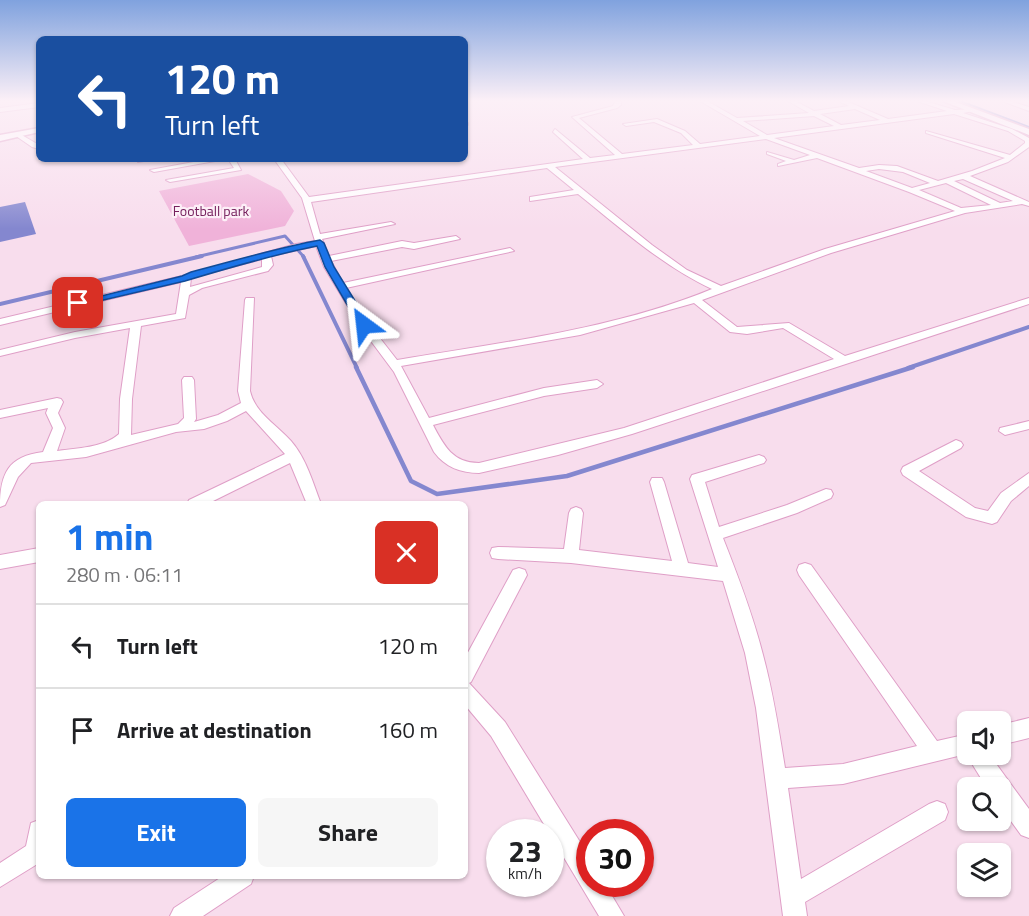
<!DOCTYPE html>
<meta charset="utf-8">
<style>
body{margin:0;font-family:"Titillium Web",sans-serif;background:#f6f6f6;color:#202124;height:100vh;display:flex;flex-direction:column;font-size:22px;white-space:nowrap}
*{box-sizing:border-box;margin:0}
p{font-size:20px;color:#757577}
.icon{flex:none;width:33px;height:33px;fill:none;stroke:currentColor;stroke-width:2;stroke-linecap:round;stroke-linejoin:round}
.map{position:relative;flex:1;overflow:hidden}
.sheet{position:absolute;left:36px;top:501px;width:432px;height:378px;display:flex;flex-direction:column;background:#fff;border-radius:9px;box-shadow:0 2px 4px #0004}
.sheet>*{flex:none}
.guide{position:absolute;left:36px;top:36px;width:432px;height:126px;border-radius:9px;box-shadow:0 2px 4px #0004;background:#1a4fa0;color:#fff;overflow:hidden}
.controls{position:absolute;left:957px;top:711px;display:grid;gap:12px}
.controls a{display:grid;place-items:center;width:54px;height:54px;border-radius:9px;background:#fff;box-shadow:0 2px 4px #0004;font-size:30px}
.speed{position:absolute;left:486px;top:819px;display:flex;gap:12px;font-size:30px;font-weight:700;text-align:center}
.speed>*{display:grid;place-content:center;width:78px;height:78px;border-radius:50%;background:#fff;box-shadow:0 2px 4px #0004;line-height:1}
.speed small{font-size:15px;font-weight:400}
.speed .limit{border:9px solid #d22;background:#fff;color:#111}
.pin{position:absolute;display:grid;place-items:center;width:51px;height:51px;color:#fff;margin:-26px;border-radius:12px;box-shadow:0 3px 9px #0006}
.me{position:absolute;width:66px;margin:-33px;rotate:330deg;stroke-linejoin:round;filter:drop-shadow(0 0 4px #0008)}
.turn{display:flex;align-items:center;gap:21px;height:126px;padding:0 30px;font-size:27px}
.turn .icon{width:78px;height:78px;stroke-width:2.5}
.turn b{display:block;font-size:42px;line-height:51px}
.round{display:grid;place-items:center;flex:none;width:63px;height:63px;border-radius:9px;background:#f6f6f6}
.head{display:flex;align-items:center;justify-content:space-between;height:102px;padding:0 30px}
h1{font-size:36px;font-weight:700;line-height:45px;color:#1a73e8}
.primary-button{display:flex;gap:12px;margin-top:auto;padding:12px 30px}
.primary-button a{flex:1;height:69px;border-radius:9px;background:#1a73e8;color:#fff;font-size:24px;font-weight:700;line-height:69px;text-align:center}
.primary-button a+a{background:#f6f6f6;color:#202124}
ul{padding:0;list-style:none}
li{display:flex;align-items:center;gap:18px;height:84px;padding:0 30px;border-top:2px solid #e0e0e0}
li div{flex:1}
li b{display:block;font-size:22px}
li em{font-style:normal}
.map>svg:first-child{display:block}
.green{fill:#f0b2d9}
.water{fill:#8487cf}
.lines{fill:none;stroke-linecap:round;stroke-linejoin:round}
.stream-far3{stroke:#8487cf;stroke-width:2}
.stream-far2{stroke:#8487cf;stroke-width:3}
.stream-far1{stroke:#8487cf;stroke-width:4}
.stream{stroke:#8487cf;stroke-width:4.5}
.street-casing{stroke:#df9fc7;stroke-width:2}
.secondary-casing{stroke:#df9fc7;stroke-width:3}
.street{fill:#fff;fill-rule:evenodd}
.secondary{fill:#fff;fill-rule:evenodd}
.route{fill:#1a73e8;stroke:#114b97;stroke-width:1.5}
.labels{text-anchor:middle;stroke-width:4.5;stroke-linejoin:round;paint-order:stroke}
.far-park-label{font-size:14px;fill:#75205d;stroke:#fdeff7}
</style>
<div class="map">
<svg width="1029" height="916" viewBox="0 0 1029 916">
<rect width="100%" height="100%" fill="#f8dded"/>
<path class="green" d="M248,174L281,191L294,211L285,226L189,246L159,191Z"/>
<path class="water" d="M25,202L36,234L0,242V207Z"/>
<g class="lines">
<path class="stream-far3" d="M960,101L1029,127"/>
<path class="stream-far2" d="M196,257L285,236L304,257"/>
<path class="stream-far1" d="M303,256L357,368
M0,304L202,256
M908,368L1029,327"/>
<path class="stream" d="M356,367L411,481L437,494L567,476L913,367"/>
<g class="street-casing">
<path id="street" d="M615,101H621V105L617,108L579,118L622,154L693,145L681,133L654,122L626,126L623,124L657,119L685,131L700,144L760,136L700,101H707L737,118L809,113L788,101H795L814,111L849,106L839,101H846L888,119L947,111L917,101H925L955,110L973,109V111L963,113L1012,129L1029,138V147L1008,162L970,176L1029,202V206L1022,204L965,213L831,253L702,300L737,327L789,323L845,356L1029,298V304L632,434L558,455L479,473C461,473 445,467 434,452L394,372L359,325L324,267L316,246L271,256L273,265L268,271L202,288L189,295L185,318L141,326L132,399L131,435L178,424L184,418L182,380L184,377H192L194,380L196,419L194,422L218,415L241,403L238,391L245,300L246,298H254L250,391C255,413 276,424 291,441C306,458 313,483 321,504H307L290,463L207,504H187L189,500L285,454L246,411L227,421L204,429L176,432L86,457L31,463L18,477L5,505L0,507C0,474 8,456 43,452L53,428L46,413L48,408L0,418V410L57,398L61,399L63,402L58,413L65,428L57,451C77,448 103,448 119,434L120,399L130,328L75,338L0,356V350L75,332L176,314L181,282L0,325V319L182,276L296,244L315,241L302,198L274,159H281L309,197L583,159L553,132L555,129L590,158L615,155L572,117L613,106ZM855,109L880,120L841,125L820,114ZM954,114L1008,131L1025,141V143L1010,155L926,131V133L1005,158L972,171L938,181L897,166L879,165L859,168L774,138ZM814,116L834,126L767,135L743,121ZM766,139L810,155L794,160L767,152V154L786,161L778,164V166L817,158L909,192L955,211L825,249L721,286L687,270L652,245L555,167ZM547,168L574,190L530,197V201L578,194C622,229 661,265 712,289C612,330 503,342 397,360L369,324L346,288L514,251L510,248L343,283L331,261L402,247L414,249L460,239L456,236L414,243L402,241L329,256L322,239L395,224L391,222L320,234L311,202ZM879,169L903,172L930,183L912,188L866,171ZM963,179L1013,201L1000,203L954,181ZM946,183L991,205L961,208L919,190ZM262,259V267L190,287L191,278ZM694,303L730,332L747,334L783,328L834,359L624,428L479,463C453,463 444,446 433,425L544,396L597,388L603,384L597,380L544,388L429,418L401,366L580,335Z
M1002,101H1010L1029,107V111Z
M39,103V107L0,112V108Z
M465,121L468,123V125L465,126Z
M16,134H20L39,145V149L32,147L16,136Z
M140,159H155L138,162Z
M210,159H226L154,172L150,170Z
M228,159H235L241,170L170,182L166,180L234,168Z
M1029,421V429L1005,435L999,431L1000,428Z
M956,440L961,442L963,445L961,448L919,471L975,508L988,511L1001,493L1029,473V486L1011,501L997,522L992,524L966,517L903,475L901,471L903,467Z
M759,455L764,457L766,460L764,463L705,482L719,527L787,505L826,489L831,490L833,494L831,498L797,513L723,538C738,576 753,615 763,655C773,692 779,730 785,768L843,764L917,746L799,575L797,570L799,565L805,563L811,565L937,741L968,734V754H989L1029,809V838L1021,835L1000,806V788H987L966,754L843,784L788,788L801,879L929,804L937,801L945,804L948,812L945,820L805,902L807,916H783L756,708L745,653L723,581L571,563L498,559L492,558L490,553L492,548L498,547L564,549L569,513L571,509L576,507L581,509L583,513L579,550L672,561L650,482L652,478H662L664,482L688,563L718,567L690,479L692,475Z
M39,548V562L0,569V555Z
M519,568L525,570L527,575L471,682L469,683L505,722L590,858V884H605L624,916H599L491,736L465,705V658L513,570Z
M1029,718V738L1000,745V725Z
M39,820V863L0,887V863L26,846L31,823Z
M223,876H254L251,884L203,916H170L174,908Z"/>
</g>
<g class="secondary-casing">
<path id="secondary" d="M943,101H953L1029,129V135Z
M39,128V132L0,141V135Z"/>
</g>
<use href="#street" class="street"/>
<use href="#secondary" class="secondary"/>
</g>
<linearGradient id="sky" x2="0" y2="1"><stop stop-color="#80a2de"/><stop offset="0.44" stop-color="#fcf0f7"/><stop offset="1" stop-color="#fcf0f7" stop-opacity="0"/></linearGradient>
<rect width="1029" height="229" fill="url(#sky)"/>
<path class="route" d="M320,240L324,243L334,267L370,325L368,328H361L359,325L325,267L317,246C272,255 228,268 185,281L78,306L73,303L182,276L191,272C234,261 276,248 320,240Z"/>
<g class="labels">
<g class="far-park-label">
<text x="211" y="216">Football park</text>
</g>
</g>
</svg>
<div class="controls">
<a><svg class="icon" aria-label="sound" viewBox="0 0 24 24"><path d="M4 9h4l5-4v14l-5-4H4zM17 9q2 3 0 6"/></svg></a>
<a><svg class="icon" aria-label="search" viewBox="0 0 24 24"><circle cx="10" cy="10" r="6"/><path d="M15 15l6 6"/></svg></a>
<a><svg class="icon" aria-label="layers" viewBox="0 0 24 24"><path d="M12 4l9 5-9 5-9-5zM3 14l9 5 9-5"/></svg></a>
</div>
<div class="speed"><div>23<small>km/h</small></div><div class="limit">30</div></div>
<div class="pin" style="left:78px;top:303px;background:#d93025"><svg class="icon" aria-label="arrive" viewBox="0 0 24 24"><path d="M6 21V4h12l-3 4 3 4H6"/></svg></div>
<svg class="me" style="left:364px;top:325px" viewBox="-20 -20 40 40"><path d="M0-17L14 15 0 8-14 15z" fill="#1a73e8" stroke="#fff" stroke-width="4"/></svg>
<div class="guide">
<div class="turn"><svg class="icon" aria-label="left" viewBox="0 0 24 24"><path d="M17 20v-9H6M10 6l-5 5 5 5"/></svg><div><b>120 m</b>Turn left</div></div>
</div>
<section class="sheet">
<div class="head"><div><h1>1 min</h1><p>280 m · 06:11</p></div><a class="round" style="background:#d93025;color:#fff"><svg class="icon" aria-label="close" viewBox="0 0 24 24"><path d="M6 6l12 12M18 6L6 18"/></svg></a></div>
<ul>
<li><svg class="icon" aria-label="left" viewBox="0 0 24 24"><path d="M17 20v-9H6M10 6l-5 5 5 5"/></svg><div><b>Turn left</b></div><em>120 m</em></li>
<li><svg class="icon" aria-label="arrive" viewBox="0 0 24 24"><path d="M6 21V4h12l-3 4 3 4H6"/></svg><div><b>Arrive at destination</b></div><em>160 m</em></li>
</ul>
<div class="primary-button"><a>Exit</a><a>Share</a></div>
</section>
</div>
